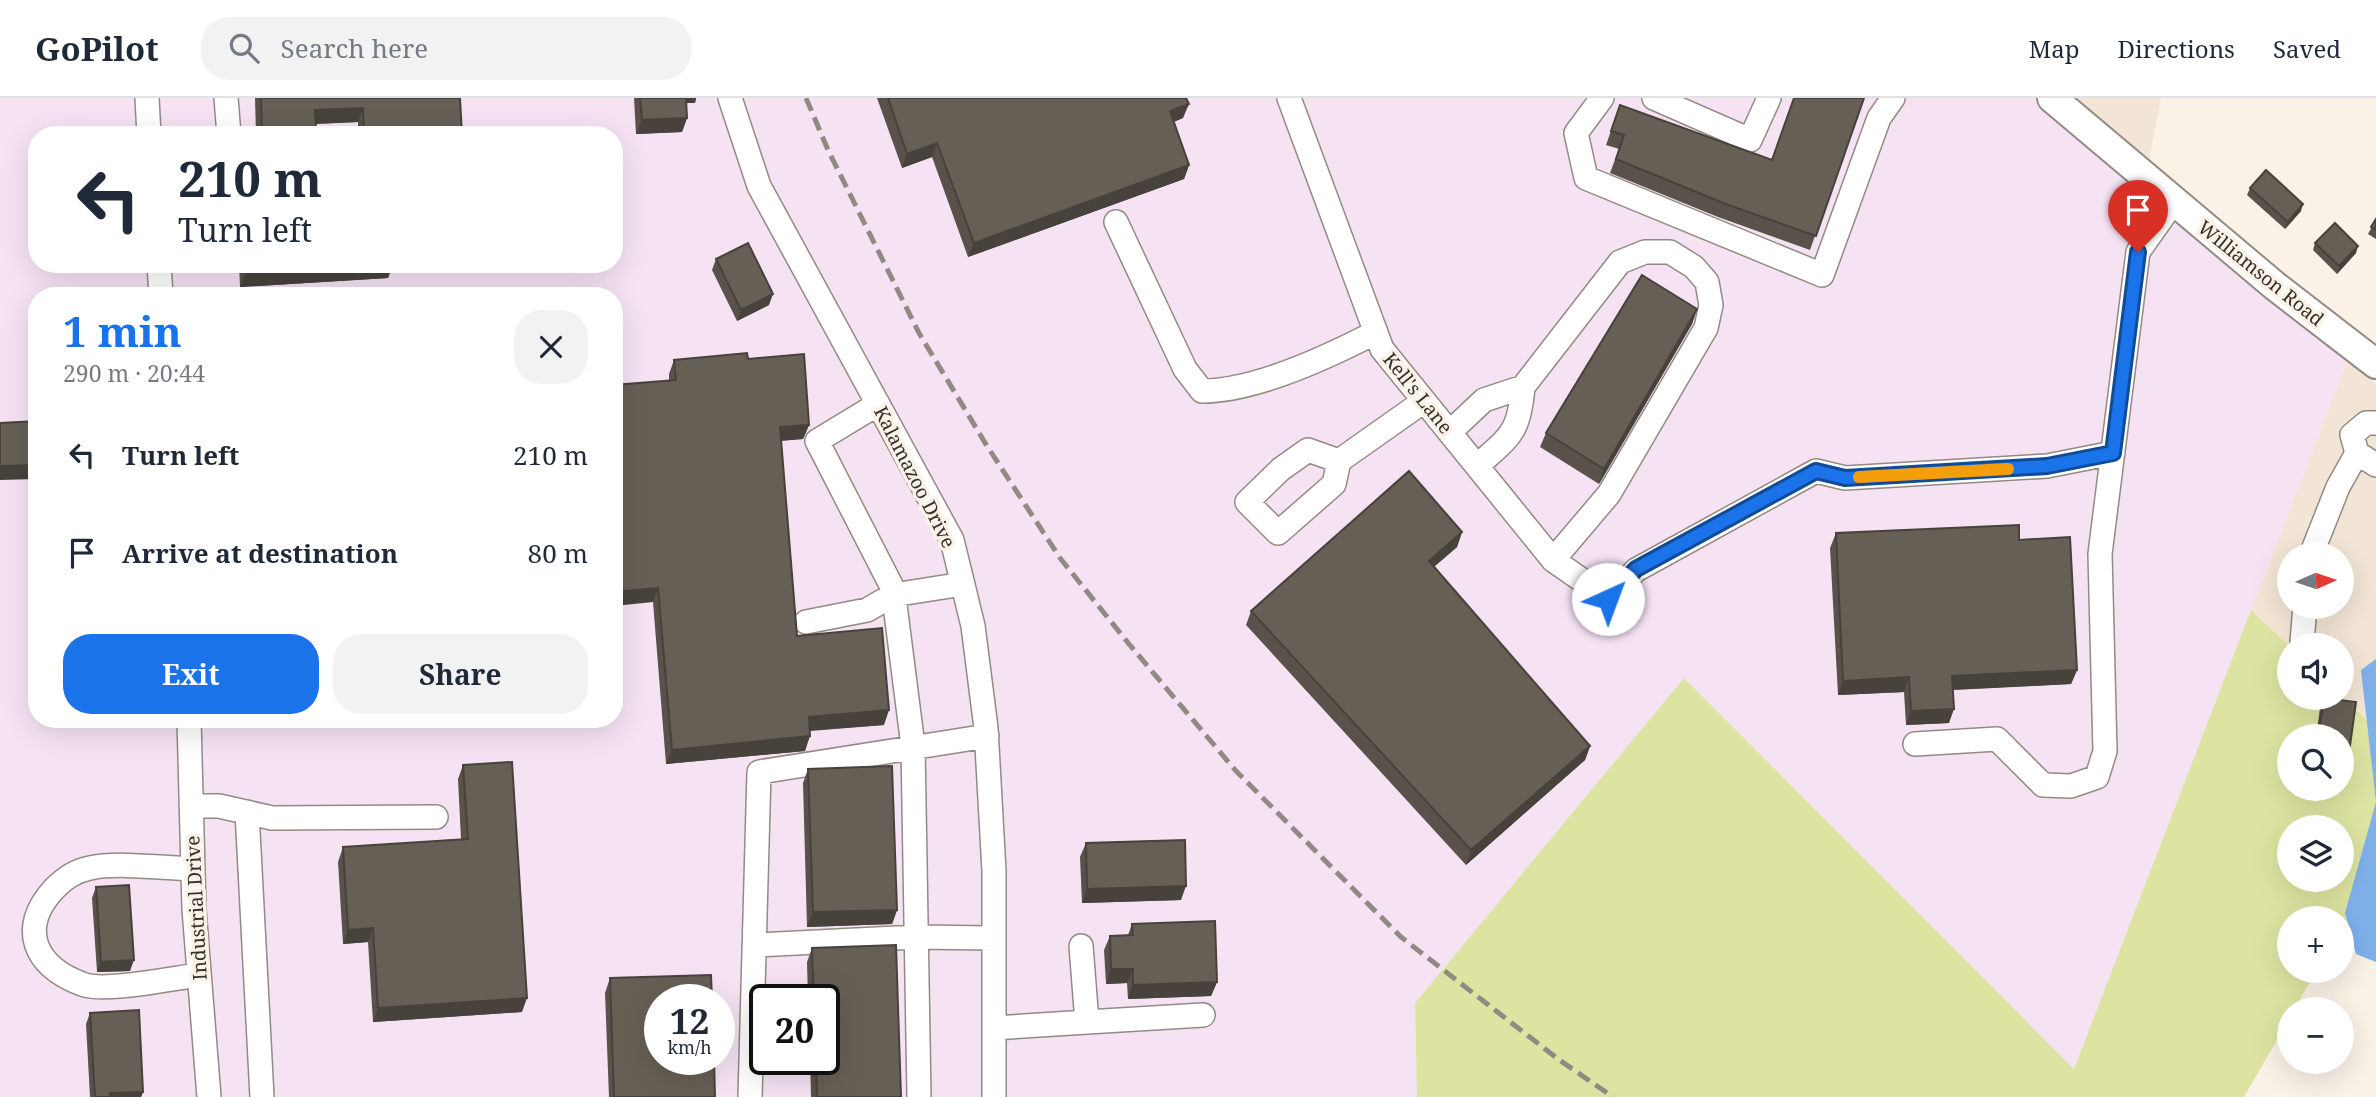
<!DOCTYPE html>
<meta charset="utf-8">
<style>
body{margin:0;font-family:"Noto Serif",serif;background:#f2f2f3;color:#1f2937;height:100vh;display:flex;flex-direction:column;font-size:26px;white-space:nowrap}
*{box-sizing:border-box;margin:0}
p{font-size:23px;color:#747a83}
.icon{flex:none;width:38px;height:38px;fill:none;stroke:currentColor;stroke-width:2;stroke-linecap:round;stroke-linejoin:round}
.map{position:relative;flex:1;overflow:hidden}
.sheet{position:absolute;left:28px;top:189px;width:595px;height:441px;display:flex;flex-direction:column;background:#fff;border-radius:28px;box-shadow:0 7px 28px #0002}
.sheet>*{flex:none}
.hud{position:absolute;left:28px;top:28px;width:595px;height:147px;border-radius:28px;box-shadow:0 7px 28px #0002;background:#fff;color:#1f2937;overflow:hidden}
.needle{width:46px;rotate:87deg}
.fabs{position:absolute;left:2277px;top:444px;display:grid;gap:14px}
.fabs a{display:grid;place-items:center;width:77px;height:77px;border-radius:50%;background:#fff;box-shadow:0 7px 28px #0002;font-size:35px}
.speed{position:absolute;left:644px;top:886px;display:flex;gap:14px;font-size:35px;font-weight:700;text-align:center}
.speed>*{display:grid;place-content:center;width:91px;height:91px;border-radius:50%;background:#fff;box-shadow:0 7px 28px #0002;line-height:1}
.speed small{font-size:18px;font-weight:400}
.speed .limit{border:4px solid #111;border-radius:10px;background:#fff;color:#111}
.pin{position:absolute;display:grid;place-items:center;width:60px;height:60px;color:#fff;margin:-72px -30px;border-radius:50% 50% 50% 0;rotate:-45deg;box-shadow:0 0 7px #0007}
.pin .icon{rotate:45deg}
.me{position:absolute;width:77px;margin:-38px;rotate:43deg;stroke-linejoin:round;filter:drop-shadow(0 0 5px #0008)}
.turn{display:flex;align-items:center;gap:24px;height:147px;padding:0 35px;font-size:32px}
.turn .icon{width:91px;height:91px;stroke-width:2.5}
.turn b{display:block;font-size:49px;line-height:60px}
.round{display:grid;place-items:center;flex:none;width:74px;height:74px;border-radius:28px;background:#f2f2f3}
.summary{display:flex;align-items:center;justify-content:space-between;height:119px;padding:0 35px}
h1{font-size:42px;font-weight:700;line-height:52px;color:#1a73e8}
.cta{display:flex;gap:14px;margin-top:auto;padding:14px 35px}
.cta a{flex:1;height:80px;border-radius:28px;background:#1a73e8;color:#fff;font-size:28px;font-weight:700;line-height:80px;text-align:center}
.cta a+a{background:#f2f2f3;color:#1f2937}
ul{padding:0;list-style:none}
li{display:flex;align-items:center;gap:21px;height:98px;padding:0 35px}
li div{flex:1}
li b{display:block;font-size:26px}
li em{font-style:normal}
header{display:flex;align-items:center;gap:42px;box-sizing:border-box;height:98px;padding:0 35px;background:#fff;border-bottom:2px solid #e0e1e3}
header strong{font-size:33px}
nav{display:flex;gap:38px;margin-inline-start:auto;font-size:24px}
.search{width:490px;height:63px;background:#f2f2f3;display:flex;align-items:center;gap:18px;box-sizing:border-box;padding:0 24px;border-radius:28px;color:#747a83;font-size:26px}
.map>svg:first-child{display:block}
.built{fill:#f2e5d5;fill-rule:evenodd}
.industrial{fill:#f5e3f4;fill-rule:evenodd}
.green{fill:#dde4a1;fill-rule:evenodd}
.water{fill:#7fb1eb}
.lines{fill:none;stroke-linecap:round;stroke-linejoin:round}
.minor-casing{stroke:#938b82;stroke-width:26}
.major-casing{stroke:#938b82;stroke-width:32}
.minor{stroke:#fff;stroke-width:23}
.major{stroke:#fff;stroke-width:28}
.rail{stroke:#908a83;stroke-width:5;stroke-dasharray:14 7;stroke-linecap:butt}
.wall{fill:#58524a}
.shaded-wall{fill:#47423c}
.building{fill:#665f56;stroke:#47423c;stroke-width:2}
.route-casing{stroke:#114b97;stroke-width:18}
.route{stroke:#1a73e8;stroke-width:12}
.slow{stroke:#f59e0b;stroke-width:12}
.labels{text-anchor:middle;stroke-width:7;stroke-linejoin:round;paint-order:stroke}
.street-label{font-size:19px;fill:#34312d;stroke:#faf2e7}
</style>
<header>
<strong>GoPilot</strong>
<div class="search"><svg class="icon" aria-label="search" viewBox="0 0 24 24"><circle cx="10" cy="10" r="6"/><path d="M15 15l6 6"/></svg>Search here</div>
<nav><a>Map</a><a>Directions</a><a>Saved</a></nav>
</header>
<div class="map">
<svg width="2376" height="999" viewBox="0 0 2376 999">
<rect width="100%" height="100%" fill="#faf2e7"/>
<path class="built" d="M2052,0H2161L2145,83Z
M2347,263L2376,286V631L2342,598V548H2289L2251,512ZM2289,457H2342V509H2289Z"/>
<path class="industrial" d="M0,0H2052L2347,263L2074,972L1684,580L1415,905L1417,999H0ZM37,37H614V166H37ZM37,198H614V621H37ZM660,901H719V961H660ZM765,901H824V961H765Z"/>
<path class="green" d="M2251,512L2289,548V600L2342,598L2376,631V770L2342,830V821H2289V873H2316L2294,912H2289V921L2244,999H1417L1415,905L1684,580L2074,971ZM2289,639H2342V691H2289ZM2289,730H2342V782H2289Z"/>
<path class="water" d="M2376,561V864L2356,856L2345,815L2376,704L2361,572Z"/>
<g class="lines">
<g class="minor-casing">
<path id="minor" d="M147,0L149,37
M226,0L229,37
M730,0L759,88L952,442L973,528L986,630L994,773V999
M1289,0L1382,251L1553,462L1609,501L1636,472L1816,373L1845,380L2047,368L2113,355
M1602,0L1576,35L1586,80L1822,177L1879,20L1893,0
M1654,0L1750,42L1769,0
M1116,124L1185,271L1202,293C1256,293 1328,259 1376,234
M159,166L161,198
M1523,289L1620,164L1645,154H1670L1694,169L1707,184L1711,207L1706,230L1609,396L1553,462
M878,306L817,343L891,487L895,507L913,648L919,999
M2376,325H2366L2352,337L2357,355L2376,367
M1450,334L1484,302L1523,289C1519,336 1510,338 1477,368
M1339,363L1308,352L1281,371L1247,404L1278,435L1334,386L1339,363L1424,303
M2311,457L2338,389L2357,355
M806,524L867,512L893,497L963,486
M2302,543L2305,509
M189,621L194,811L209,999
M1915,646L1997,641L2043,687L2071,688L2097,679L2105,653L2100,456L2138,154L2174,103
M191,708H219L272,720L436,719
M247,714L262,999
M193,771C165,770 116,764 90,770C75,773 65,780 54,791C18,830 34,868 82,886C104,895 173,880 199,877
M755,847L916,839L994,840
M1081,848L1087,924L1203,917
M994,930L1087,924
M750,999L759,674L987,638"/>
</g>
<g class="major-casing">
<path id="major" d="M2052,0L2275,188L2376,266"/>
</g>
<use href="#minor" class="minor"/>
<use href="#major" class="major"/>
<path class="rail" d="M806,0L828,52L919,235L987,348L1060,460L1129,546L1236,673L1401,839L1558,961L1613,999"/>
</g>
<path class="wall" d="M255,0H460L462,37H358V24L316,26L314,37H256Z
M634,0H696L695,5H686L687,20L682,34L636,36Z
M877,0H1186L1183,20L1174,24L1189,67L1184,81L968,159L932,59L902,70Z
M1864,0L1810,152L1718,119L1610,75L1619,51L1606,47L1620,7L1772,62Z
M2250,90L2301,113L2285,131L2247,97Z
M33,97L37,143H31L29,107Z
M2376,121V141L2368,136Z
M2315,145L2356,155L2337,176L2313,152Z
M716,161L769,207L737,223L712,172Z
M239,166H393L388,180L240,189Z
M1697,211L1692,226L1599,386L1540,349L1546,335Z
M748,261L809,327L803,341L781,343L797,538L884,627L810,633L805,653L666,666L653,504L669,283V276L674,262Z
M1462,434L1457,449L1434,469L1590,648L1585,662L1466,767L1246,527L1251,513Z
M1836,435L2019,442L2077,572L2071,586L1953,592L1949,625L1906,627L1904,594L1838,597L1830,450Z
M2323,600L2356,604L2348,662L2344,673H2342V639H2316L2320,610Z
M463,667L522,914L373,924L368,844L343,846L338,764L343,749L461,741L458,681Z
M808,671L897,812L892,826L807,829L803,685Z
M1086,745L1181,802L1082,805L1080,759Z
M96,789L130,873L97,874L92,800Z
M1132,826L1217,884L1211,898L1128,901L1127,885L1106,886L1104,852L1110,838L1128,837Z
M812,850L901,999H811L810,961H824V901H808L807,864Z
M610,880L715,999H609L605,895Z
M90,915L143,994L141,999H90L86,926Z"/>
<path class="shaded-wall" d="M682,0H696L695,5H680Z
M1189,6L1183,20L1165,27L1170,13Z
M363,10L358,24L310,26L315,12Z
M687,20L682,34L636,36L642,22Z
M316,31L314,37H261L262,33Z
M937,45L932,59L902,70L907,56Z
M1189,67L1184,81L968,159L974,145Z
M2303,106L2301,113L2285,131L2288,124Z
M35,132H37V143H31Z
M2358,148L2356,155L2337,176L2339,168Z
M382,166H393L388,180L240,189L246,174Z
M773,196L769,207L737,223L741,212Z
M1697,211L1692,226L1599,386L1604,371Z
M809,327L803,341L774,343L780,329Z
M37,367V381L0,382V368Z
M1462,434L1457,449L1424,477L1429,463Z
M658,490L653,504L614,508V494Z
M2077,572L2071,586L1947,592L1952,578Z
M1909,579L1904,594L1838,597L1843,583Z
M1954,611L1949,625L1906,627L1911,613Z
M889,612L884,627L803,633L809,619Z
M810,638L805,653L666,666L672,652Z
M1590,648L1585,662L1466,767L1471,752Z
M1186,788L1181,802L1082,805L1087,791Z
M897,812L892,826L807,829L813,814Z
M373,830L368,844L343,846L348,832Z
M134,862L130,873L97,874L101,864Z
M1111,871H1133L1127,885L1106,886Z
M1217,884L1211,898L1128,901L1133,887Z
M527,900L522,914L373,924L378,910Z
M143,994L141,999H109L110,995Z"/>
<path class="building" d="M261,0H460L462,37H364L363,10L315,12L316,31L262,33Z
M640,0H686L687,20L642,22Z
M888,0H1186L1189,6L1170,13L1189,67L974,145L937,45L907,56Z
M1794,0H1864L1816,138L1723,105L1616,61L1624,37L1611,33L1620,7L1772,62Z
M2266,72L2303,106L2288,124L2250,90Z
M37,96V132H35L33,97Z
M2376,121V132L2371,129Z
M2335,125L2358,148L2339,168L2315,145Z
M748,145L773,196L741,212L716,161Z
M245,166H382L246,174Z
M1642,177L1697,211L1604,371L1546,335Z
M747,255L748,261L804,256L809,327L780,329L797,538L882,530L889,612L809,619L810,638L672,652L658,490L614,494V287L676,282L674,262Z
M37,323V367L0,368V325Z
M1409,373L1462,434L1429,463L1590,648L1471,752L1251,513Z
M2019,427V442L2070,439L2077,572L1952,578L1954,611L1911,613L1909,579L1843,583L1836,435Z
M2324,600L2356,604L2348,662L2342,661V639H2318Z
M512,664L527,900L378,910L373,830L348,832L343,749L468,741L463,667Z
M892,668L897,812L813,814L808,671Z
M1185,742L1186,788L1087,791L1086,745Z
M129,787L134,862L101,864L96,789Z
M1215,823L1217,884L1133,887V871H1111L1110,838L1133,837L1132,826Z
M896,847L901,999H817L816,961H824V901H814L812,850Z
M711,877L712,901H660V961H714L715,999H614L610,880Z
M139,912L143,994L110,995L111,999H95L90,915Z"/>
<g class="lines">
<g class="route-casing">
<path id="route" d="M1608,501L1636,471L1816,373L1845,380L2047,368L2113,355L2138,154"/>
</g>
<use href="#route" class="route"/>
<path class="slow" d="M1859,379L2008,371"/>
</g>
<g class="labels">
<g class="street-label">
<text transform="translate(2261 175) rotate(39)" y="7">Williamson Road</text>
<text transform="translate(1418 295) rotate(51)" y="7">Kell's Lane</text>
<text transform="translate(915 379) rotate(63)" y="7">Kalamazoo Drive</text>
<text transform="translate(196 810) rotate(-93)" y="7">Industrial Drive</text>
</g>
</g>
</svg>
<div class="fabs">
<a><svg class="needle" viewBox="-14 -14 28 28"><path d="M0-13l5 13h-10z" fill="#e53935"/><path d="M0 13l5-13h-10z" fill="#747a83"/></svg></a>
<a><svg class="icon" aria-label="sound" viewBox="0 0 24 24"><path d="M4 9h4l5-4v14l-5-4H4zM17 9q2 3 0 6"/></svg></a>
<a><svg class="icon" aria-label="search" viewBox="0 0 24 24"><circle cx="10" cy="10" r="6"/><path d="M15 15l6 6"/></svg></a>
<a><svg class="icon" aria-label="layers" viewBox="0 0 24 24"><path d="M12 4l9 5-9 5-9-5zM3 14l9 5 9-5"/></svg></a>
<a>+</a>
<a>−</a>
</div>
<div class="speed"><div>12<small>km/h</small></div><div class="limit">20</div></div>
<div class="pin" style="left:2138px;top:154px;background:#d93025"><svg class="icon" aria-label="arrive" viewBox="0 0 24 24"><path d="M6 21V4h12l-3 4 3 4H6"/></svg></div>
<svg class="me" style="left:1608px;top:501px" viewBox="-20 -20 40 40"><circle r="19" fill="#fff"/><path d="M0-13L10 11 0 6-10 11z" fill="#1a73e8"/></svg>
<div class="hud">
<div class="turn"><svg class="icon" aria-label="left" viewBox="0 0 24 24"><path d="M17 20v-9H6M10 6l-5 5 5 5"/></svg><div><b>210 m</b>Turn left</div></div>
</div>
<section class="sheet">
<div class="summary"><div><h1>1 min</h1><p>290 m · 20:44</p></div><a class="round"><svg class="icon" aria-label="close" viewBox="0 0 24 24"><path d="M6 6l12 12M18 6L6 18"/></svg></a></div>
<ul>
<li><svg class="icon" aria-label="left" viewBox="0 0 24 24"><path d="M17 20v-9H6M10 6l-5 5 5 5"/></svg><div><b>Turn left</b></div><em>210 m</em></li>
<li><svg class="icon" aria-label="arrive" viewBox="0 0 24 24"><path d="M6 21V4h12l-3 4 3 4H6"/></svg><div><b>Arrive at destination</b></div><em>80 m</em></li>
</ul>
<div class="cta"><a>Exit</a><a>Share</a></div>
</section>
</div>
